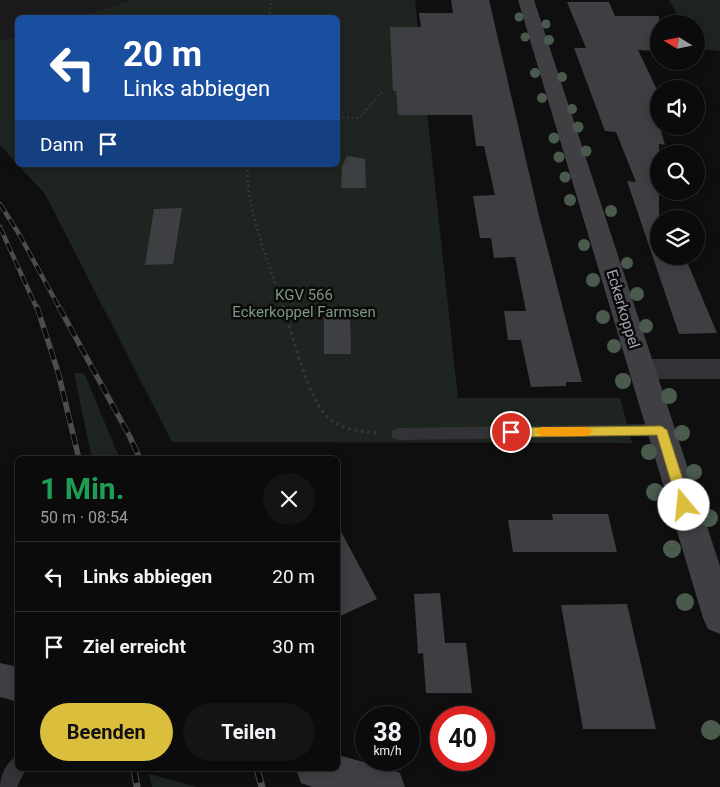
<!DOCTYPE html>
<html lang="de">
<meta charset="utf-8">
<style>
body{margin:0;font-family:Roboto,sans-serif;background:#141415;color:#f1f3f6;height:100vh;display:flex;flex-direction:column;font-size:19px;white-space:nowrap}
*{box-sizing:border-box;margin:0}
p{font-size:16px;color:#9a9b9d}
.icon{flex:none;width:28px;height:28px;fill:none;stroke:currentColor;stroke-width:2;stroke-linecap:round;stroke-linejoin:round}
.map{position:relative;flex:1;overflow:hidden}
.drawer{position:absolute;left:15px;top:456px;width:325px;height:315px;display:flex;flex-direction:column;background:#0b0b0c;border-radius:8px;box-shadow:0 2px 12px #0003,0 0 0 1px #2b2b2d}
.drawer>*{flex:none}
.guide{position:absolute;left:15px;top:15px;width:325px;height:152px;border-radius:8px;box-shadow:0 2px 12px #0003,0 0 0 1px #2b2b2d;background:#1a4fa0;color:#fff;overflow:hidden}
.needle{width:32px;rotate:280deg}
.buttons{position:absolute;left:650px;top:15px;display:grid;gap:10px}
.buttons a{display:grid;place-items:center;width:55px;height:55px;border-radius:50%;background:#0b0b0c;box-shadow:0 2px 12px #0003,0 0 0 1px #2b2b2d;font-size:25px}
.speed{position:absolute;left:355px;top:706px;display:flex;gap:10px;font-size:25px;font-weight:700;text-align:center}
.speed>*{display:grid;place-content:center;width:65px;height:65px;border-radius:50%;background:#0b0b0c;box-shadow:0 2px 12px #0003,0 0 0 1px #2b2b2d;line-height:1}
.speed small{font-size:12px;font-weight:400}
.speed .limit{border:8px solid #d22;background:#fff;color:#111}
.pin{position:absolute;display:grid;place-items:center;width:42px;height:42px;color:#fff;margin:-21px;border:2px solid #fff;border-radius:50%;box-shadow:0 1px 5px #0007}
.me{position:absolute;width:55px;margin:-28px;rotate:343deg;stroke-linejoin:round;filter:drop-shadow(0 0 4px #0008)}
.turn{display:flex;align-items:center;gap:18px;height:105px;padding:0 25px;font-size:22px}
.turn .icon{width:65px;height:65px;stroke-width:2.5}
.turn b{display:block;font-size:35px;line-height:42px}
.then{display:flex;align-items:center;height:48px;padding:0 25px;background:#0003;gap:10px;font-size:19px}
.round{display:grid;place-items:center;flex:none;width:52px;height:52px;border-radius:26px;background:#141415}
.head{display:flex;align-items:center;justify-content:space-between;height:85px;padding:0 25px}
h1{font-size:30px;font-weight:700;line-height:38px;color:#1e9e55}
.primary-button{display:flex;gap:10px;margin-top:auto;padding:10px 25px}
.primary-button a{flex:1;height:58px;border-radius:30px;background:#dbbf3c;color:#111;font-size:20px;font-weight:700;line-height:58px;text-align:center}
.primary-button a+a{background:#141415;color:#f1f3f6}
ul{padding:0;list-style:none}
li{display:flex;align-items:center;gap:15px;height:70px;padding:0 25px;border-top:1px solid #2b2b2d}
li div{flex:1}
li b{display:block;font-size:19px}
li em{font-style:normal}
.map>svg:first-child{display:block}
.built{fill:#1b1b1d}
.green{fill:#1e241f}
.building{fill:#3e3f43}
.lines{fill:none;stroke-linecap:round;stroke-linejoin:round}
.path-far2{stroke:#37373c;stroke-width:2;stroke-dasharray:2 2.5;stroke-linecap:butt}
.path-far1{stroke:#37373c;stroke-width:2.5;stroke-dasharray:2 3;stroke-linecap:butt}
.path{stroke:#37373c;stroke-width:3;stroke-dasharray:2.5 4;stroke-linecap:butt}
.lane{fill:#333337;fill-rule:evenodd}
.street{fill:#333337;fill-rule:evenodd}
.secondary{fill:#3f3f44;fill-rule:evenodd}
.rail-far2-casing{stroke:#4c4c51;stroke-width:4.5}
.rail-far1-casing{stroke:#4c4c51;stroke-width:5.5}
.rail-casing{stroke:#4c4c51;stroke-width:7}
.rail-far2{stroke:#0a0a0b;stroke-width:3;stroke-dasharray:9;stroke-linecap:butt}
.rail-far1{stroke:#0a0a0b;stroke-width:4;stroke-dasharray:11;stroke-linecap:butt}
.rail{stroke:#0a0a0b;stroke-width:5;stroke-dasharray:14;stroke-linecap:butt}
.tree{fill:#4a5b4e}
.route{fill:#dbbf3c;stroke:#8e7c27}
.slow{fill:#f59e0b}
.labels{text-anchor:middle;stroke-width:5;stroke-linejoin:round;paint-order:stroke}
.park-label{font-size:15px;fill:#7b9981;stroke:#0a0a0b}
.street-label{font-size:15px;fill:#a2a4af;stroke:#0a0a0b}
</style>
<div class="map">
<svg width="720" height="787" viewBox="0 0 720 787">
<rect width="100%" height="100%" fill="#0f0f10"/>
<path class="built" d="M0,0H132L76,17L18,18L17,36L0,41Z"/>
<path class="green" d="M132,0H415L458,398H620L632,443L172,442L45,194L18,165H338V18L76,17Z
M669,0H720V51L697,49L696,24H683Z
M17,36H18L17,164L0,145V41Z
M74,373H84L120,459H92Z
M149,774L197,787H152Z"/>
<path class="building" d="M451,0H489L539,216L582,382H566V386L531,387L521,340H508L504,311H526L515,257L494,258L491,238H480L473,196L495,195L484,146H476L472,115H398L396,91H393L390,27H421L419,13H453Z
M567,2H609L615,16H659V51L638,50L658,92L656,113L665,145L659,144V257H685L717,333L679,334L627,181L636,182L616,132L605,131L574,48H586Z
M347,156L365,159L366,188H341L342,166Z
M182,208L173,264L145,265L154,209Z
M350,313L351,354H324V314Z
M552,514H608L617,552H513L508,520H553Z
M338,526L377,599L338,617Z
M440,593L445,643H466L472,693H426L423,653L418,654L414,594Z
M627,604L656,729H583L561,605Z"/>
<g class="lines">
<path class="path-far2" d="M269,18L271,0
M18,80L15,85L18,96
M338,117L359,118L382,92"/>
<path class="path-far1" d="M248,165C244,207 271,268 284,309"/>
<path class="path" d="M284,307C292,334 309,405 331,420C346,430 360,432 378,433"/>
<path class="lane" d="M661,424L666,426L668,430L666,434L661,436L398,440L393,438L391,434L393,430L398,428Z
M18,756V769H26L17,787H0C0,776 7,760 18,756Z"/>
<path class="street" d="M642,359H720V379H642L633,376L629,369L633,362Z"/>
<path class="secondary" d="M518,0H534L720,566V634L708,629L703,618Z
M0,663L18,667V702L0,697Z
M338,755L386,768L400,773L405,787H312L301,783L296,769H338Z"/>
<g class="rail-far2-casing">
<path id="rail-far2" d="M0,204L19,234L60,309
M0,227L37,309"/>
</g>
<g class="rail-far1-casing">
<path id="rail-far1" d="M37,307L58,372L79,459
M59,307L130,437L140,459"/>
</g>
<g class="rail-casing">
<path id="rail" d="M134,769L137,787
M257,769L262,787"/>
</g>
<use href="#rail-far2" class="rail-far2"/>
<use href="#rail-far1" class="rail-far1"/>
<use href="#rail" class="rail"/>
</g>
<g class="tree">
<circle cx="519" cy="17" r="4.5"/>
<circle cx="546" cy="24" r="4.5"/>
<circle cx="525" cy="37" r="4.5"/>
<circle cx="549" cy="40" r="5"/>
<circle cx="535" cy="73" r="5"/>
<circle cx="562" cy="77" r="5"/>
<circle cx="542" cy="98" r="5"/>
<circle cx="572" cy="109" r="5"/>
<circle cx="578" cy="127" r="5.5"/>
<circle cx="554" cy="138" r="5.5"/>
<circle cx="586" cy="151" r="5.5"/>
<circle cx="559" cy="157" r="5.5"/>
<circle cx="565" cy="177" r="5.5"/>
<circle cx="570" cy="200" r="6"/>
<circle cx="611" cy="211" r="6"/>
<circle cx="584" cy="245" r="6"/>
<circle cx="627" cy="263" r="6"/>
<circle cx="593" cy="280" r="7"/>
<circle cx="637" cy="294" r="7"/>
<circle cx="603" cy="317" r="7"/>
<circle cx="646" cy="326" r="7"/>
<circle cx="614" cy="346" r="7"/>
<circle cx="623" cy="381" r="8"/>
<circle cx="669" cy="396" r="8"/>
<circle cx="682" cy="433" r="8"/>
<circle cx="649" cy="452" r="8"/>
<circle cx="694" cy="472" r="8"/>
<circle cx="655" cy="492" r="9"/>
<circle cx="709" cy="518" r="9"/>
<circle cx="672" cy="549" r="9"/>
<circle cx="685" cy="602" r="9"/>
<circle cx="711" cy="730" r="10"/>
</g>
<path class="route" d="M661,426L667,430L691,505L689,508L684,510L680,508L678,505L657,435L511,437L507,435L505,432L507,429L511,428Z"/>
<path class="slow" d="M541,427H587L593,431L587,436H541L535,432Z"/>
<g class="labels">
<g class="park-label">
<text x="304" y="300">KGV 566<tspan x="304" dy="17">Eckerkoppel Farmsen</tspan></text>
</g>
<g class="street-label">
<text transform="translate(623 309) rotate(73)" y="5">Eckerkoppel</text>
</g>
</g>
</svg>
<div class="buttons">
<a><svg class="needle" viewBox="-14 -14 28 28"><path d="M0-13l5 13h-10z" fill="#e53935"/><path d="M0 13l5-13h-10z" fill="#9a9b9d"/></svg></a>
<a><svg class="icon" aria-label="sound" viewBox="0 0 24 24"><path d="M4 9h4l5-4v14l-5-4H4zM17 9q2 3 0 6"/></svg></a>
<a><svg class="icon" aria-label="search" viewBox="0 0 24 24"><circle cx="10" cy="10" r="6"/><path d="M15 15l6 6"/></svg></a>
<a><svg class="icon" aria-label="layers" viewBox="0 0 24 24"><path d="M12 4l9 5-9 5-9-5zM3 14l9 5 9-5"/></svg></a>
</div>
<div class="speed"><div>38<small>km/h</small></div><div class="limit">40</div></div>
<div class="pin" style="left:511px;top:432px;background:#d93025"><svg class="icon" aria-label="arrive" viewBox="0 0 24 24"><path d="M6 21V4h12l-3 4 3 4H6"/></svg></div>
<svg class="me" style="left:684px;top:505px" viewBox="-20 -20 40 40"><circle r="19" fill="#fff"/><path d="M0-13L10 11 0 6-10 11z" fill="#dbbf3c"/></svg>
<div class="guide">
<div class="turn"><svg class="icon" aria-label="left" viewBox="0 0 24 24"><path d="M17 20v-9H6M10 6l-5 5 5 5"/></svg><div><b>20 m</b>Links abbiegen</div></div>
<div class="then">Dann<svg class="icon" aria-label="arrive" viewBox="0 0 24 24"><path d="M6 21V4h12l-3 4 3 4H6"/></svg></div>
</div>
<section class="drawer">
<div class="head"><div><h1>1 Min.</h1><p>50 m · 08:54</p></div><a class="round"><svg class="icon" aria-label="close" viewBox="0 0 24 24"><path d="M6 6l12 12M18 6L6 18"/></svg></a></div>
<ul>
<li><svg class="icon" aria-label="left" viewBox="0 0 24 24"><path d="M17 20v-9H6M10 6l-5 5 5 5"/></svg><div><b>Links abbiegen</b></div><em>20 m</em></li>
<li><svg class="icon" aria-label="arrive" viewBox="0 0 24 24"><path d="M6 21V4h12l-3 4 3 4H6"/></svg><div><b>Ziel erreicht</b></div><em>30 m</em></li>
</ul>
<div class="primary-button"><a>Beenden</a><a>Teilen</a></div>
</section>
</div>
